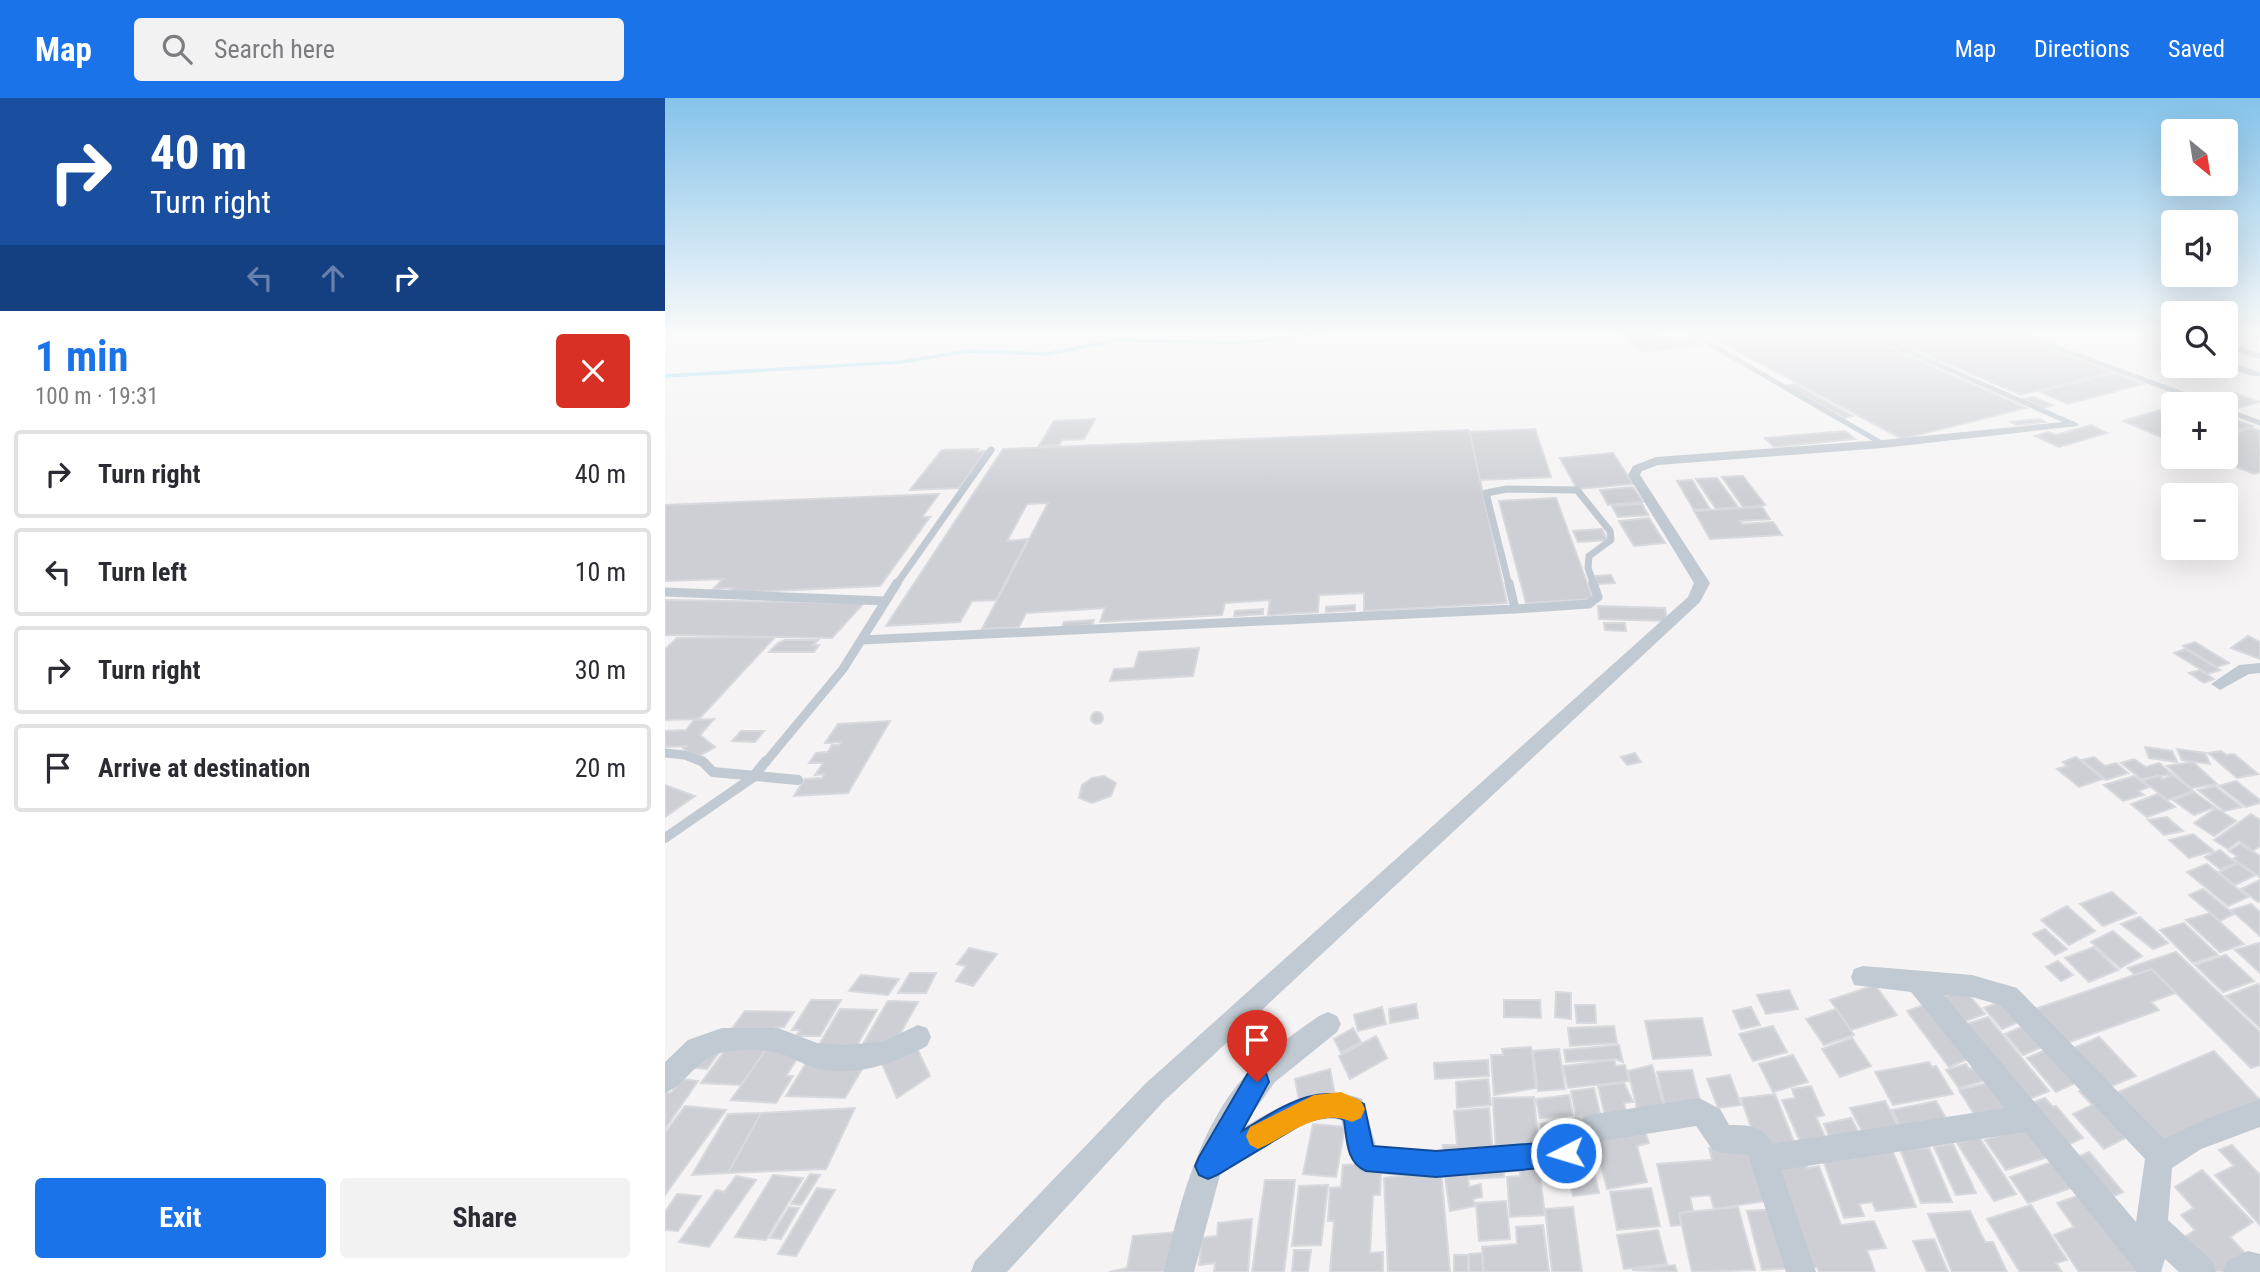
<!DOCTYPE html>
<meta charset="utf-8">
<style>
body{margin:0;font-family:"Roboto Condensed",sans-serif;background:#f2f2f3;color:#2b2b33;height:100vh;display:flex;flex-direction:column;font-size:26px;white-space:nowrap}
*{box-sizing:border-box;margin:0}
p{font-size:23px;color:#7c7c81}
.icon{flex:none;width:38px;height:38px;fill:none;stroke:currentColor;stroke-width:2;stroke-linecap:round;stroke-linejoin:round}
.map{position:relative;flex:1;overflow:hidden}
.details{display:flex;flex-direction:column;background:#fff;width:665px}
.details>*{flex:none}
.banner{background:#1a4fa0;color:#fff;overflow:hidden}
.needle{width:46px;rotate:150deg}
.buttons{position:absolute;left:1496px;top:21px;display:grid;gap:14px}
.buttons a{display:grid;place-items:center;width:77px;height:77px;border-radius:7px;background:#fff;box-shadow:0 7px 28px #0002;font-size:35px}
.pin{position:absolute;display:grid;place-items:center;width:60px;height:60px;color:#fff;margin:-72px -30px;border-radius:50% 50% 50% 0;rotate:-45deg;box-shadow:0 0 7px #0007}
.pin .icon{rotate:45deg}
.me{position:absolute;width:77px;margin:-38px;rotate:265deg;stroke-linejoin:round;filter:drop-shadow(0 0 5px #0008)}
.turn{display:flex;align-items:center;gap:24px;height:147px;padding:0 35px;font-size:32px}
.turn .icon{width:91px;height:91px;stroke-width:2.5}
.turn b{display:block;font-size:49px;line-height:60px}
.lanes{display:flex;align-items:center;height:66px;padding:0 35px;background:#0003;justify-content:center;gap:35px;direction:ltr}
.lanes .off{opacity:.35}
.round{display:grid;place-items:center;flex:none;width:74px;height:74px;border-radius:7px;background:#f2f2f3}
.head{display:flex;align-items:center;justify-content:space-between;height:119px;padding:0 35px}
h1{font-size:42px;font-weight:700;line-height:52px;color:#1a73e8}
.action{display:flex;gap:14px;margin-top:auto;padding:14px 35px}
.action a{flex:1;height:80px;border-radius:7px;background:#1a73e8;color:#fff;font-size:28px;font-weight:700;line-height:80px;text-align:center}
.action a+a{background:#f2f2f3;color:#2b2b33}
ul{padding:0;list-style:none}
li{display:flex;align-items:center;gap:21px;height:88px;margin:0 14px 10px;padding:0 21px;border:4px solid #e1e1e2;border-radius:7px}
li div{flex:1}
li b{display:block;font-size:26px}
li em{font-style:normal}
header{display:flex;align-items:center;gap:42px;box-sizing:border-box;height:98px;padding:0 35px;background:#1a73e8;color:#fff}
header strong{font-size:33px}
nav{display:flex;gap:38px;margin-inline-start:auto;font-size:24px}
.search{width:490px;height:63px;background:#f2f2f3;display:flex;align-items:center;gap:18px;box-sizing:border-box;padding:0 24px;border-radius:7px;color:#7c7c81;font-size:26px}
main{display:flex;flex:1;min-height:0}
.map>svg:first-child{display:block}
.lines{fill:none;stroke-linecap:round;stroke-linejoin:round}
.stream{stroke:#90daee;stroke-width:3.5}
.building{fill:#cdcfd5;stroke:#d7d9de;stroke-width:2}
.service-far3{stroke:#c1cad2;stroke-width:5}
.service-far2{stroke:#c1cad2;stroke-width:7}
.service-far1{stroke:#c1cad2;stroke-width:9}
.service{stroke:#c1cad2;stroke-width:10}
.minor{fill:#c1cad2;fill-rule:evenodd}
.route{fill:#1a73e8;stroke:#114b97;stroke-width:2}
.slow{fill:#f59e0b}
</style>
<header>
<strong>Map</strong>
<div class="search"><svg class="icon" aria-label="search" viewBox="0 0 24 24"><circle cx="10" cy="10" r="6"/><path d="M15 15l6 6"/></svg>Search here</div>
<nav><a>Map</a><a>Directions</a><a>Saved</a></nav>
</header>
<main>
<section class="details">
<div class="banner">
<div class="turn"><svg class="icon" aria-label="right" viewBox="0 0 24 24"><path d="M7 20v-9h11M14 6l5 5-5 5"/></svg><div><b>40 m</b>Turn right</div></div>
<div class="lanes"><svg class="icon off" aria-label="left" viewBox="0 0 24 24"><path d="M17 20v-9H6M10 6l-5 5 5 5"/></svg><svg class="icon off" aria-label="ahead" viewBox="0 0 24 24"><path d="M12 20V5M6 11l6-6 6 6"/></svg><svg class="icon" aria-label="right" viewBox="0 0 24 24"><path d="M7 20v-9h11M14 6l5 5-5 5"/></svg></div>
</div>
<div class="head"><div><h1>1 min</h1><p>100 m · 19:31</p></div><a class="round" style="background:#d93025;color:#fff"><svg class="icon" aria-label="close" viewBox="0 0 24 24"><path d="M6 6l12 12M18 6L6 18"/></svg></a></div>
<ul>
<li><svg class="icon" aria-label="right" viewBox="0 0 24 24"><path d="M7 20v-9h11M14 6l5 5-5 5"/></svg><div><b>Turn right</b></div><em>40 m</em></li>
<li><svg class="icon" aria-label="left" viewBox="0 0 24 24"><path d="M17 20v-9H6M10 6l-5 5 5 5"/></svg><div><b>Turn left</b></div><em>10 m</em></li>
<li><svg class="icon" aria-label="right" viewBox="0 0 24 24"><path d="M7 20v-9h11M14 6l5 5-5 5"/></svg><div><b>Turn right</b></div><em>30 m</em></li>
<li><svg class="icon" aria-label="arrive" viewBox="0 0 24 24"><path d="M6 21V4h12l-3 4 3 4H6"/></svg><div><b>Arrive at destination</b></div><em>20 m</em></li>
</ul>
<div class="action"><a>Exit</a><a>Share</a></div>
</section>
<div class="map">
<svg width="1595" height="1174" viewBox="0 0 1595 1174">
<rect width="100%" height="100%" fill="#f5f3f3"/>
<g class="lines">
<path class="stream" d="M0,278L236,264L303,253L383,256L451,242L574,245L659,235"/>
</g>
<path class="building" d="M954,235H988L1008,242L1027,240L1036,247L978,254Z
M1038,235H1192L1361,310L1237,341Z
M1210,235H1343L1447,274L1356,297Z
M1451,275L1478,286L1403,306L1375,294Z
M1129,286L1188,318L1179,320L1120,288Z
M1570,295L1594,304L1565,312L1561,306L1541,303Z
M1368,299L1388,307L1378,310L1358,301Z
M1508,308V344L1458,323Z
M1561,319L1587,328L1561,336Z
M430,321L419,341L397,342L394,347L374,348L389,323Z
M1375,321L1380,324L1351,327L1346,324Z
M1426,327L1442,335L1394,349L1370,338L1383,334L1391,337Z
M1587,330L1595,333V374L1589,376L1547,359H1561V338Z
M870,331L886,379L815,382L805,334Z
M804,332L842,505L699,513V495L654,497L653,514L603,517L605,502L560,505L557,517L435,524L440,510L361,515L354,529L317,531L383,405L362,406L342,443L363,441L331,502L307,503L295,524L221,528L338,351Z
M1180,333L1190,341L1109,349L1100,340Z
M313,351L311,354L321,353L294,390L245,392L277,352Z
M948,355L968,386L912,391L895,360Z
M1078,378L1100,407L1078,409L1057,379Z
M1052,380L1073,409L1051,411L1031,381Z
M1027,382L1045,411L1029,412L1012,383Z
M968,389L978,404L943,407L935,392Z
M274,396L257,419H265L215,488L63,495L68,490L48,491L58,481L0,483V407Z
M891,400L928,501L861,505L834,403Z
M977,406L983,417L953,419L947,408Z
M1097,409L1105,421L1075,423L1078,426L1108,424L1117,437L1045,441L1029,413Z
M984,420L1000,445L969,448L954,423Z
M937,431L942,442L913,444L908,433Z
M946,477L950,485L932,486L930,478Z
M0,502L199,505L167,540L0,537Z
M690,507V512L661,514V509Z
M933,508L1000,510L1002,523L934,521Z
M598,511V516L569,518L570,513Z
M429,522L427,527L397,529L399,524Z
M939,525H960L961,533L940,532Z
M1583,538L1595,544V561L1566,550Z
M110,539L34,621L0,622V551L12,540Z
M120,542H153L148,547H154L149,554H104L113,545Z
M1530,544L1564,565L1552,569L1518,548Z
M534,550L528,578L445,583L449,571L469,570L474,554Z
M1520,551L1555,572L1543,576L1509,555Z
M1535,572L1549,581L1539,585L1524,575Z
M426 620a6 6 0 1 1 12 0a6 6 0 1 1-12 0Z
M49,621L35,637L50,649L31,660L18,650L22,648L0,649V633L21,632L29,622Z
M225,623L183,695L129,698L140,681L157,680L159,676L150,677L158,665H144L151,655L163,654L167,647H174L176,644L160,645L173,626Z
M76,633H99L90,644L67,643Z
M1480,649L1507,653L1512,664L1484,660Z
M1512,651L1540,655L1545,666L1517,662Z
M1556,653L1561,657L1569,656L1593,676L1572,680L1543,655Z
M970,655L976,664L962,667L956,659Z
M1411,659L1438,681L1414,689L1392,671L1402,668L1398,664Z
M1429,659L1440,668L1451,665L1463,675L1441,682L1417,662Z
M1469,661L1481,669L1494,665L1507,676L1476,681L1456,665Z
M1528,664L1552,686L1526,690L1502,668Z
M1493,677L1498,681L1508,677L1528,693L1503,702L1478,683Z
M439,678L451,685L446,698L427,705L414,700L417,687L427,680Z
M1469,678L1484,689L1473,693L1479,697L1458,703L1439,687Z
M1571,683L1595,702V705L1581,709L1554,688Z
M0,687L30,698L0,719Z
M1550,688L1577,709L1559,713L1533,692Z
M1529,694L1550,709L1529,717L1508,702Z
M1493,696L1510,709L1482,719L1466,706Z
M1551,710L1571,723L1549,738L1529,725Z
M1586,716L1595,722V748L1588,753L1574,743L1563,751L1549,742Z
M1502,719L1518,733L1499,737L1483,722Z
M1528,736L1549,753L1524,760L1504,742Z
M1575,746L1595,758V779L1568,761L1572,758L1564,753Z
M1555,752L1571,765L1555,771L1540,759Z
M1573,765L1590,777L1570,787L1554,774Z
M1542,766L1583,799L1563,808L1522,774Z
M1595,782V803L1593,804L1576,791Z
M1538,791L1569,816L1555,823L1524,797Z
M1447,794L1471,815L1438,828L1415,806Z
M1586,806L1595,814V838L1566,812Z
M1402,808L1430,833L1404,847L1376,822Z
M1545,815L1579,846L1555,854L1521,822Z
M1475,819L1503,845L1488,851L1456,826Z
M1519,825L1553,857L1528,865L1495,832Z
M1380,831L1402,851L1390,857L1368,836Z
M1448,833L1477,858L1455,870L1426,844Z
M1594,845H1595V875L1570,852Z
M1429,849L1453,872L1424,884L1400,860Z
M304,850L332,856L308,888L291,883L301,868L292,866Z
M1511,854L1595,934V967L1586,970L1487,871L1470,877L1463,870Z
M1561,857L1589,883L1558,894L1530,867Z
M1393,863L1408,877L1396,883L1381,869Z
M1487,871L1510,895L1486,904L1494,912L1396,947L1367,912Z
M245,875H271L261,895H233Z
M196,877L234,881L223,897L184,893Z
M1593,886L1595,889V930L1561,898Z
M1210,887L1232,917L1186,932L1165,902Z
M1299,891L1320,916L1292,926L1272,901Z
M1124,892L1133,911L1101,916L1092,897Z
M891,894L906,895V921L890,919Z
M146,902H176L155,938H131L135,932H127Z
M839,902H875L876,920L839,919Z
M223,903L253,904L226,952L195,951Z
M1338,903L1356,923L1337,931L1319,910Z
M1265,905L1308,959L1284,969L1242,913Z
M751,906L753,920L725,925L724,911Z
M910,907H930L931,925H912Z
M717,909L721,926L693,933L689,917Z
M1086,909L1095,927L1076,931L1068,913Z
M175,911L212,912L187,956L149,955Z
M1171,911L1189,937L1159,947L1141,921Z
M80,913L129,914L119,929H111L103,942L60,940Z
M1323,919L1384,993L1364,1001L1293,929Z
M1037,920L1046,957L988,961L980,923Z
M949,928L952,945L905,948L903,930Z
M1108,928L1122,954L1088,963L1074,936Z
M1359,928L1377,949L1358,957L1340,936Z
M688,930L696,944L676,955L669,941Z
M711,938L722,960L685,981L674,958Z
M1434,939L1471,978L1442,990L1406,951Z
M1187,940L1206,968L1175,979L1157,951Z
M250,946L265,978L232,1000L217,966Z
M954,947L958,964L951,961L901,964L899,952Z
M63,948L102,950L76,987L36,985Z
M866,949L871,990L829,997L826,957H838L837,951Z
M1388,949L1417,982L1391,994L1362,960Z
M102,950L138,952L121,978H128L111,1005L66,1002Z
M894,951L900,991L873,993L868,953Z
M1549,953L1595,1002L1489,1049L1444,998Z
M39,955L53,956L42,971L28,970Z
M1128,957L1143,984L1108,994L1094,966Z
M823,962L824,978L770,981L769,965Z
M949,962L951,968L960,967L964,983L903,990L898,968Z
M1264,964L1267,969L1271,968L1288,996L1228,1007L1210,974Z
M141,965L199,968L180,1000L121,998Z
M1301,966L1304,971L1311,968L1321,982L1294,990L1281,972Z
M987,967L1001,1016L974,1019L963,973Z
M665,971L671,1002L636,1013L630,981Z
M1027,972L1037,1010L1001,1012L992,974Z
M1065,977L1076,1007L1053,1010L1042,981Z
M16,981L33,983L0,1031V994L6,995Z
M823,981L826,1007L792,1010L791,984Z
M1327,984L1349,1018L1309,1016L1294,992Z
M959,985L968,1004L959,1005L963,1020L941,1022L933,988Z
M1426,987L1470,1035L1439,1051L1408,1016L1427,1007L1414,993Z
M1146,988L1159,1017L1151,1019L1162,1043L1137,1048L1117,1002L1130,1000L1127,991Z
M929,990L937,1024L919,1026L917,1017L911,1018L906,993Z
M1110,996L1130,1046L1103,1050L1090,1041L1076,1000Z
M904,997L908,1017L875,1020L871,1001Z
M869,999L873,1045L831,1056L828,1000Z
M1380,1000L1388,1009L1391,1008L1418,1040L1400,1048L1365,1006Z
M1220,1003L1237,1035L1202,1043L1185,1010Z
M1271,1003L1285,1027L1240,1037L1227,1012Z
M20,1008L61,1012L0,1097V1035Z
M190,1010L161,1071L63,1075L96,1015Z
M824,1010L828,1057L779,1062L778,1047H792L789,1013Z
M96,1015L63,1075L27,1077L63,1016Z
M915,1020L920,1050L879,1052L876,1026Z
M1186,1020L1195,1037L1166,1043L1159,1026Z
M648,1026L680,1029L671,1079L638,1076Z
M1368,1027L1389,1057L1341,1072L1320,1042Z
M978,1028L984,1045L972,1048L982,1084L942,1091L928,1036Z
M1314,1039L1351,1096L1329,1103L1292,1045Z
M1089,1046L1107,1102L1049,1111L1045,1097L1025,1099L1028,1113L1014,1115L1016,1127L1006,1128L992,1066L1047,1062L1044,1050Z
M1288,1046L1311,1095L1291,1097L1269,1049Z
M1567,1047L1595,1077V1127L1550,1077L1569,1068L1554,1052Z
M1264,1050L1287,1104L1256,1105L1235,1051Z
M1227,1052L1251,1109L1211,1113L1207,1104L1194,1106L1199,1118L1179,1120L1157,1059Z
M1424,1054L1458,1094L1439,1103L1406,1062Z
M925,1057L934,1095L908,1098L900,1060Z
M1139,1061L1142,1070L1154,1068L1176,1127L1209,1123L1221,1150L1202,1152L1210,1174H1154L1152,1169L1140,1171L1105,1064Z
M873,1062L880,1117L845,1119L842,1079L855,1078L854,1063Z
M1392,1062L1411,1088L1363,1105L1345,1079Z
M699,1066L716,1073L715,1097H708L705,1155L718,1154V1174H665L669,1123H663L665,1090L676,1089L678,1067Z
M838,1066L839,1079L805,1081V1069Z
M802,1069L804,1089L816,1086L817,1099L808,1101L810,1108L785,1113L779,1072Z
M1537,1072L1588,1124L1565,1139L1585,1160L1564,1174H1544L1515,1142L1530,1132L1516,1117L1529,1110L1510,1089Z
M776,1073L785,1174H723L719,1080Z
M145,1076L155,1077L136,1107L126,1106Z
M108,1077L138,1080L101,1142L70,1139Z
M71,1078L91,1082L44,1149L14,1144L51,1092L59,1094Z
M600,1082H630L619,1174H587Z
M663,1087L656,1147L627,1148L634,1088Z
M152,1090L170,1092L131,1158L113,1156Z
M986,1090L995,1128L952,1132L945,1094Z
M1421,1095L1474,1174H1414L1389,1137L1409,1129L1392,1105Z
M12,1096L36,1098L13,1133L0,1132V1114Z
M841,1103L845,1141L814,1143L811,1105Z
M1366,1107L1402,1162L1391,1165L1397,1174H1355L1322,1121Z
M124,1109L134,1110L116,1141L105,1140Z
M908,1109L917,1174H887L880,1111Z
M1073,1109L1090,1172L1027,1174L1014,1115Z
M1112,1111L1129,1170L1097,1172L1082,1113Z
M1305,1113L1320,1144H1328L1342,1174H1287L1263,1116Z
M587,1121L583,1174H549L550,1165L534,1167L537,1140L552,1138L553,1125Z
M878,1127L884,1174H819L817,1149L852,1146L851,1129Z
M993,1132L1002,1166L959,1171L952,1137Z
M512,1134L507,1174H444L462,1170L468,1138Z
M1269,1141L1283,1174H1262L1248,1143Z
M629,1152H646L643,1174H627Z
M817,1155L818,1174H804V1156Z
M789,1157H803V1174H789Z
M1010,1167L1012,1174L967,1172Z"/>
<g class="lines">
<path class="service-far3" d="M1026,235L1218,346
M1201,235L1408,326
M1352,235L1545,306
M1561,312L1595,325"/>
<path class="service-far2" d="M231,487L326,352
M844,487L821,395L842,391L912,392L945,433L946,442L924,458L923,470L929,487"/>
<path class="service-far1" d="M844,485L850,511
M0,494L220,503
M850,511L924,506L933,499L928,485
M197,542L850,511
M0,655L20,657L40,665
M100,665L178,571L232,485"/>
<path class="service" d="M37,663L48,674L133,682
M0,740L87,680L101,663"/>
<path class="minor" d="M1574,235L1595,236V242L1576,237Z
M1561,245L1595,255V261L1561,251Z
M1561,263L1595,274V278H1587L1557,268H1561Z
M1408,323L1414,326L1412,328L1218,350L993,367L977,373L975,377L1045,485L1035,504L498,1004L342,1174H306L310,1163L480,986L1023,499L1029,485L963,377L968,368L991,359L1218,342Z
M1595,565V575L1584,576L1555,592L1546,586L1574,567Z
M1198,868L1307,877L1352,890L1499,1041L1541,1021L1595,1001V1029L1536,1051L1507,1070L1503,1122L1547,1163L1551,1174H1514L1500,1161L1496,1174H1472L1360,1034L1116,1072L1151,1174H1121L1083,1057L1057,1055L1047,1051L1031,1028L937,1043L938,1049L934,1059L911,1069L771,1080L701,1075L691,1071L676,1022C639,1013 585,1057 555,1077L529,1174H499C515,1102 536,1020 590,967C610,948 633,933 654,918L663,914L672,918L676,926L672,934L610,984L576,1031C612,1009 655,984 697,1001L711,1048L771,1052L908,1041C906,1029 913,1022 924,1017L1034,1000L1055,1011L1064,1027C1082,1027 1099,1027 1107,1046L1340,1010L1246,894L1189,887L1186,879L1189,871ZM1279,897L1307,899L1335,907L1480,1061L1471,1124Z
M253,927L262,930L266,939L262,948C226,966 196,978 154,971C140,968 128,959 114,955C100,951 70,951 55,955C32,960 22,986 0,995V964L23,942L57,930H113L152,945L179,947L217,944Z
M1583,1153L1595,1156V1174H1558L1562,1163Z"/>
</g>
<linearGradient id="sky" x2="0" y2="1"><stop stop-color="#85c3ea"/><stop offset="0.59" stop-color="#fafafa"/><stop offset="1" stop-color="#fafafa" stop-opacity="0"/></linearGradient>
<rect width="1595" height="399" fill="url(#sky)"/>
<path class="route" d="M592,972L601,975L604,984L577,1033C616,1010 654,980 699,1006L708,1048L771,1053L901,1043L910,1046L914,1055L910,1064L901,1068L771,1079L701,1073C681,1065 682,1041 679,1022C667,1015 649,1021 637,1026L552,1077L543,1081L534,1077L530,1068L534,1059L583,975Z"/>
<path class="slow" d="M676,994L696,1003L700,1011L696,1020L687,1024C653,1009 624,1038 593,1051L585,1047L581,1038L585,1029L649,997Z"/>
</svg>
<div class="buttons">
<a><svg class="needle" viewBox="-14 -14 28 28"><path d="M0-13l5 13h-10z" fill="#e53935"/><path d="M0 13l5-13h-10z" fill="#7c7c81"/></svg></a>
<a><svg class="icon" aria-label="sound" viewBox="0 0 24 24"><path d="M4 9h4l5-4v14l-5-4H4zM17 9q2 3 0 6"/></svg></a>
<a><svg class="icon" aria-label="search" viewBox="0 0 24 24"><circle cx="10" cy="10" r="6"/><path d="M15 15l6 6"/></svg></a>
<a>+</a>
<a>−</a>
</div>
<div class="pin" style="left:592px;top:984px;background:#d93025"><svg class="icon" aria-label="arrive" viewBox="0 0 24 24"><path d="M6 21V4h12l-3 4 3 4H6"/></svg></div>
<svg class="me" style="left:901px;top:1055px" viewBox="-20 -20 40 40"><circle r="17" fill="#1a73e8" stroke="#fff" stroke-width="3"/><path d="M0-11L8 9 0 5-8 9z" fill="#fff"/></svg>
</div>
</main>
